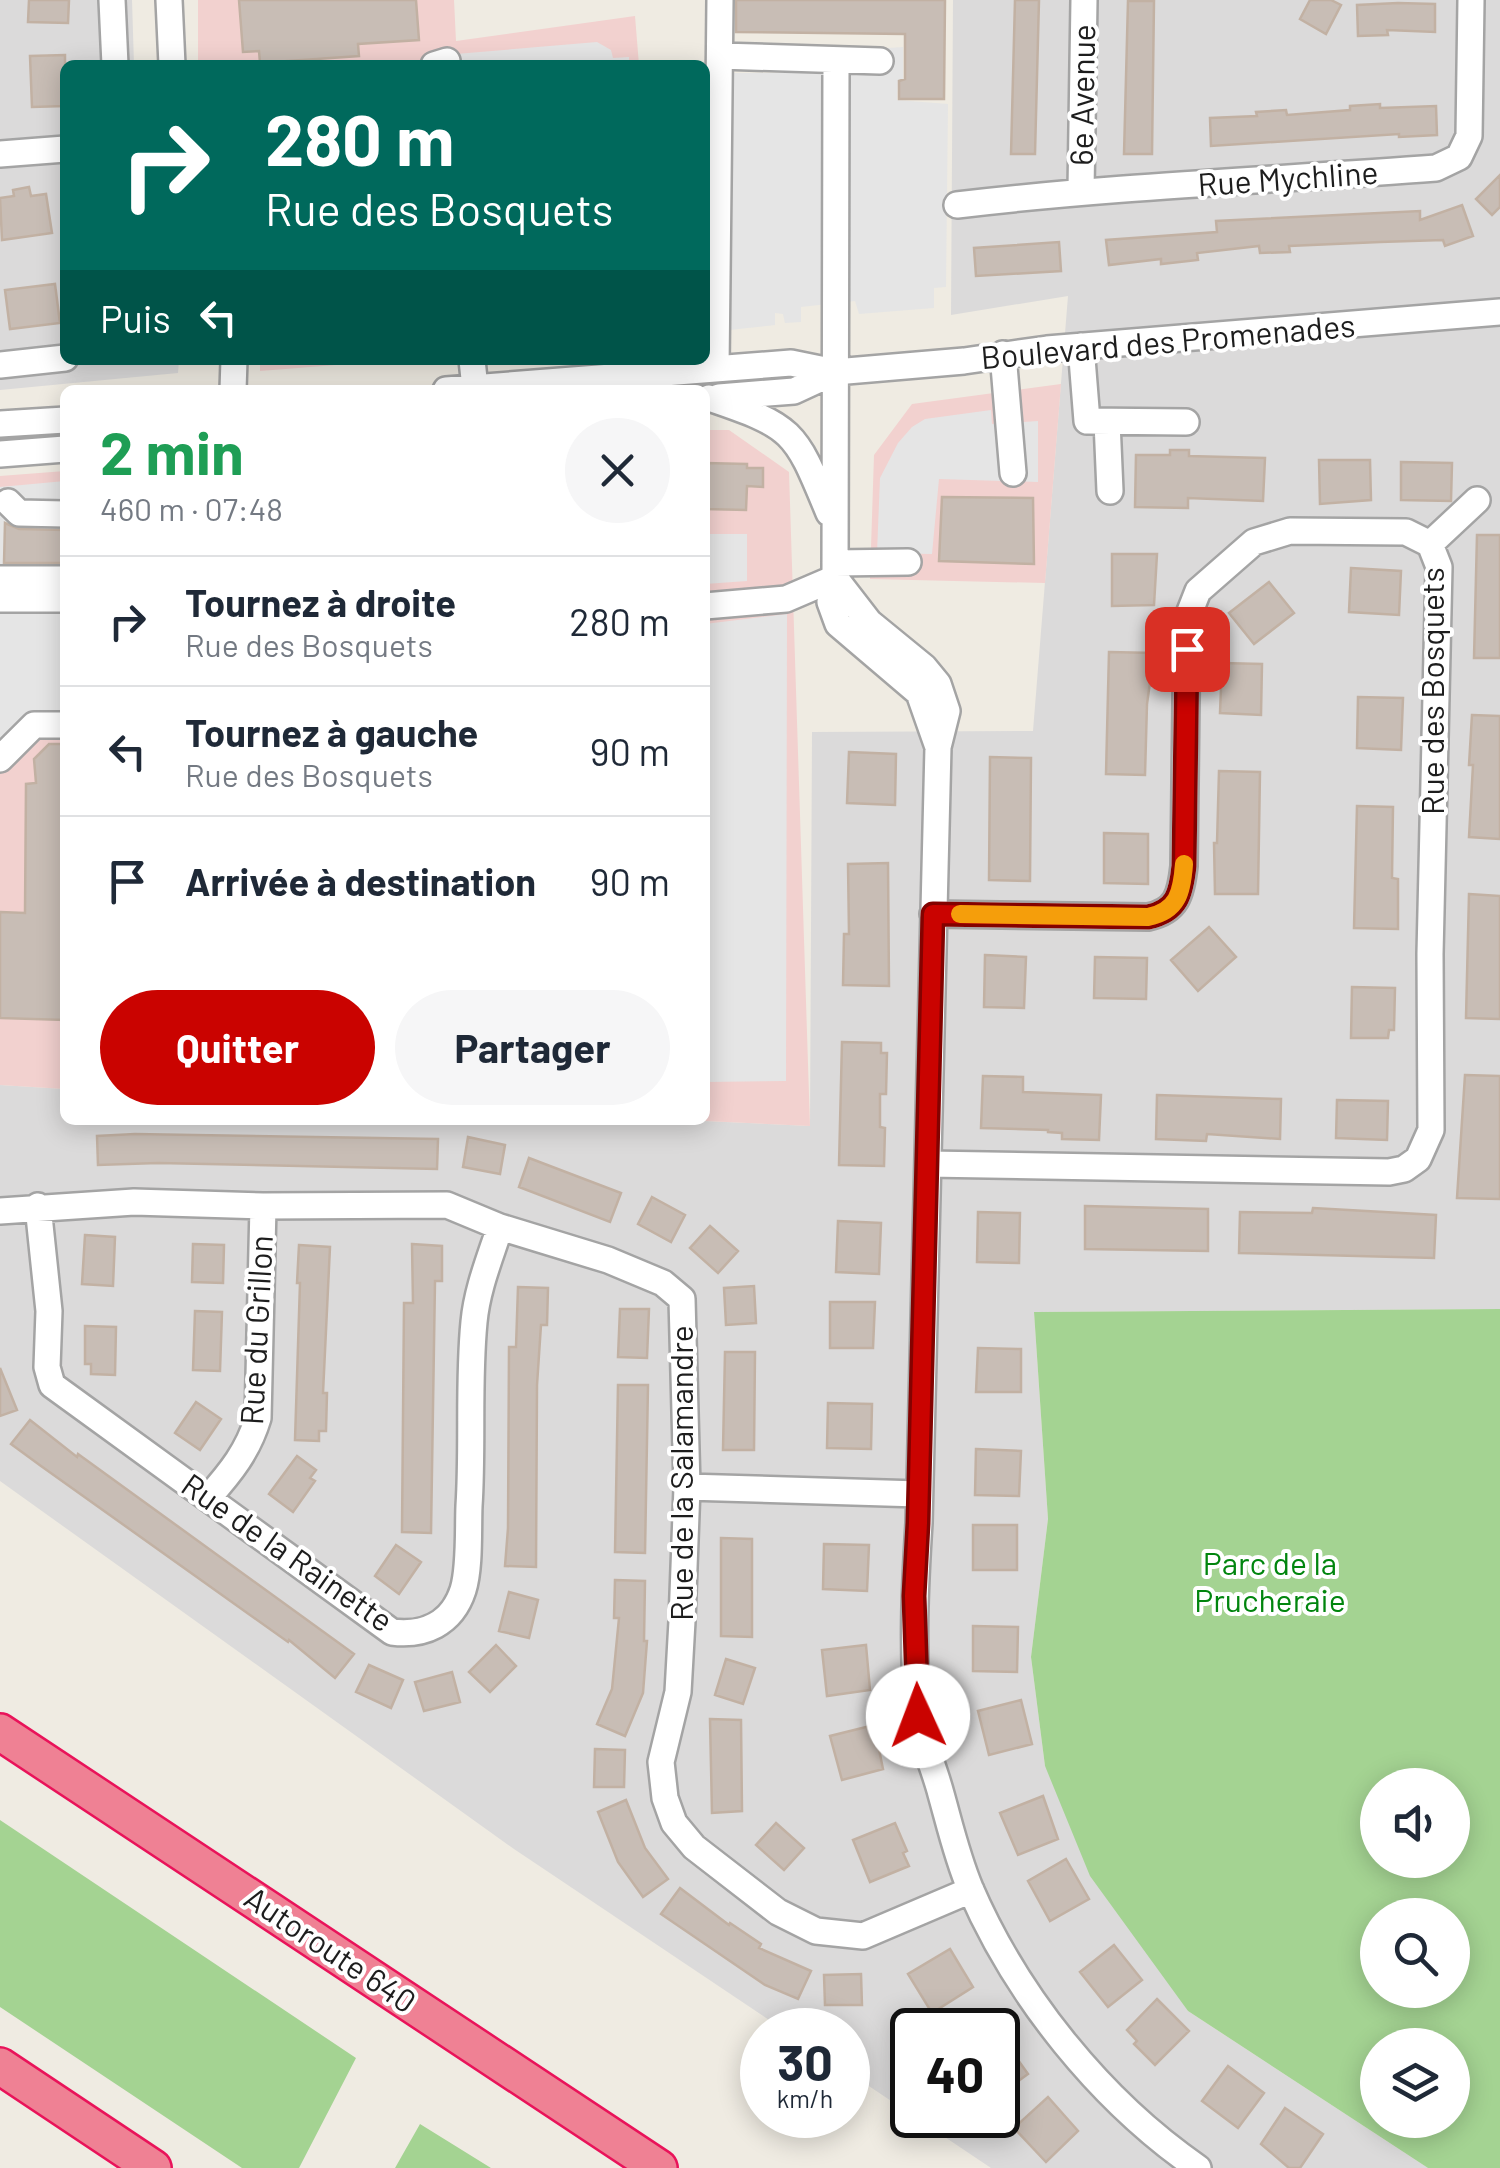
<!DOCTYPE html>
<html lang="fr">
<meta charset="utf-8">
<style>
body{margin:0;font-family:Barlow,sans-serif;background:#f6f6f7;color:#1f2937;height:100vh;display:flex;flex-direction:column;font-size:38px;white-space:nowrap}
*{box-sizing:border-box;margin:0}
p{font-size:32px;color:#747a83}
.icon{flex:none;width:55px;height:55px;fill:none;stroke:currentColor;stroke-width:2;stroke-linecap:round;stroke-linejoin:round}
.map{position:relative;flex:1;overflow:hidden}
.drawer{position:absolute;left:60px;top:385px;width:650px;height:740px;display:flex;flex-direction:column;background:#fff;border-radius:15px;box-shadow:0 5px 25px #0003}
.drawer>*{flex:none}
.hud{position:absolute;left:60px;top:60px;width:650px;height:305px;border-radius:15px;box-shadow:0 5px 25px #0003;background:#00695c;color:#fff;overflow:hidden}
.fabs{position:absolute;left:1360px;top:1768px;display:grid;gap:20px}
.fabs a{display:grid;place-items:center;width:110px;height:110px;border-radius:50%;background:#fff;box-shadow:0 5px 25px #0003;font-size:50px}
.speed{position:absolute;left:740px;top:2008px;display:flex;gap:20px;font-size:50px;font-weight:700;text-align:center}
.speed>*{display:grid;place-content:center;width:130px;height:130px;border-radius:50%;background:#fff;box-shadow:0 5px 25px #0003;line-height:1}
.speed small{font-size:25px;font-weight:400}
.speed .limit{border:5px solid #111;border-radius:15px;background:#fff;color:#111}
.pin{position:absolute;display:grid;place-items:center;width:85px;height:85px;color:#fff;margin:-42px;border-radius:20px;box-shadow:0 5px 15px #0006}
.me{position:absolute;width:110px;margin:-55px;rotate:358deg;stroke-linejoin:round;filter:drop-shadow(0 0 8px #0008)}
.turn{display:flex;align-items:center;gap:35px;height:210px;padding:0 40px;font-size:45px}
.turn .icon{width:130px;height:130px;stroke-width:2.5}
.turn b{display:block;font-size:70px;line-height:85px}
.then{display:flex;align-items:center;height:95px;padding:0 40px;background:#0003;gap:20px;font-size:38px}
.round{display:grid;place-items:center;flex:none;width:105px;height:105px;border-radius:52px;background:#f6f6f7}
.overview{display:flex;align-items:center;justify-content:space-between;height:170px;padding:0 40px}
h1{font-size:60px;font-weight:700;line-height:75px;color:#1e9e55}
.primary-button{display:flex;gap:20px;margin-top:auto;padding:20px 40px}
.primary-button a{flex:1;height:115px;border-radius:60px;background:#ca0300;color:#fff;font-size:40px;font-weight:700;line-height:115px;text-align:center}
.primary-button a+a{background:#f6f6f7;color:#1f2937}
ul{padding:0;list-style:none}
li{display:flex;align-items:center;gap:30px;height:130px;padding:0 40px;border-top:2px solid #e0e1e3}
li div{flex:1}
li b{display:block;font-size:38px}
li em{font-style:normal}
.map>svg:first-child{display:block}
.residential{fill:#dbdada;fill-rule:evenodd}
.commercial{fill:#f2d1cf}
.forest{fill:#a4d392;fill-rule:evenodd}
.parking{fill:#e5e5e5}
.building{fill:#c8bdb5;stroke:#c2b1a3;stroke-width:2.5}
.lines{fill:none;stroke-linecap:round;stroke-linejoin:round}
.minor-casing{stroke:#a4a4a4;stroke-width:30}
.highway-casing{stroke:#e9135a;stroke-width:40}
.minor{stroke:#fff;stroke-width:25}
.highway{stroke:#ef8194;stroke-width:35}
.route-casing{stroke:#830200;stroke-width:25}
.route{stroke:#ca0300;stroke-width:18}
.slow{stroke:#f59e0b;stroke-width:18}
.labels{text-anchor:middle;stroke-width:8;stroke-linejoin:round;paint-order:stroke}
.street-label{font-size:32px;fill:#1d1d1d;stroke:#fff}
.park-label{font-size:32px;fill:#01850e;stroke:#fff}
</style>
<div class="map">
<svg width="1500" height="2168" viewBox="0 0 1500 2168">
<rect width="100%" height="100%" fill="#efebe2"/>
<path class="residential" d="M0,0H132L134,65H65V360H179L178,373L0,390Z
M953,0H1500V1309L1034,1312L1048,1519L1031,1657L1045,1766L1188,2011L1428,2168H991L848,2072V2030H784L514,1849L0,1481V1085L65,1089V1120H683L810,1126L812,732L1033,731L1068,296L951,315ZM912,2030H998V2115H912Z"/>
<path class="commercial" d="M198,0H454L456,41L635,16L639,65H198Z
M260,360H399L260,371Z
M1061,384L1045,583L870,579L874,455L912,404Z
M705,430H729L789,472L810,1126L683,1120H705Z
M65,471V1089L0,1085V476Z"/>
<path class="forest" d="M1500,1309V2168H1428L1188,2011L1090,1876L1045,1766L1031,1657L1048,1519L1034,1312ZM1378,1785H1452V1860H1378ZM1378,1915H1452V1990H1378ZM1378,2045H1452V2120H1378Z
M0,1820L356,2058L299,2168H242L0,2007Z
M420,2124L491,2168H395Z"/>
<path class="parking" d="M597,42L611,50L613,58L629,57V65H457L456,54Z
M903,47V79L898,81L897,100L948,104L946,287L934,288V308L859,314L855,301L801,307V322L785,323L783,314L775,313V325L730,330L729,316H722L729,73H887L888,48Z
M991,410L992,424L1038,421V482L939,479L932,554L877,553L880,478L898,443L912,427L925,419Z
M65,481V727L19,726L0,739V487Z
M705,534H747V581L705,584Z
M787,614L786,1081L705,1082V624Z"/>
<path class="building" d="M29,0H69L68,23L28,22Z
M239,0H416L419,40L358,44L359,56L260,63L259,51L243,52Z
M736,0H945L944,99H899V81L905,79V34L736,32Z
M1015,0H1039L1035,154H1011Z
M1310,0H1331L1341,5L1326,34L1300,19Z
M1128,1H1154L1152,154H1124Z
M1398,3L1435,4V32L1387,30L1388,35L1358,36L1357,5Z
M65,55V106L32,107L30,56Z
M1380,104V108L1436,106L1437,135L1399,137V134L1211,146L1210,118L1257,116L1256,112L1286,110L1287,115L1350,110V106Z
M1500,175V207L1492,215L1476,199Z
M29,187L31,196L46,194L52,233L2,240L0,198L14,196L13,190Z
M1462,205L1473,236L1445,246L1443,240L1380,242L1289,246L1290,252L1260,253L1259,246L1197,253L1198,260L1161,264V259L1109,265L1106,240L1217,232L1216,221L1420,211V220Z
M1059,242L1061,271L976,276L974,248Z
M55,284L60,323L10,329L5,290Z
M1170,450H1189V456L1265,458L1263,501L1188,498V508L1135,507L1136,455H1170Z
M1319,460H1370L1371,500L1320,504Z
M1401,462L1452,463L1451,501L1401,500Z
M705,463L747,464V468H763V487L747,486L746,510L705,509Z
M942,497L1033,498L1034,564L939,561Z
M5,523L19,529L65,530V563H4Z
M1477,535H1500V658H1474Z
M1112,554H1157L1154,605L1112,606Z
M1351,568L1401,571L1399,615L1349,612Z
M1269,582L1294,613L1254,644L1229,613Z
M1109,652L1154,653L1147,704L1145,775L1106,774Z
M1222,663L1262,664L1261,715L1220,713Z
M1358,697L1403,698L1401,750L1357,748Z
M1472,715L1500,716V839L1469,837L1473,765H1469Z
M49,744H65V1020L0,1018V912L25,913L26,784L36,783L34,759Z
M849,752L896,754L895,805L847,803Z
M990,757L1031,758L1030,881L989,880Z
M1219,771L1260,772L1258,894H1215L1214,843H1217Z
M1357,806L1393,807L1392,878L1398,879V929L1354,928Z
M1104,833L1148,834V884L1104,883Z
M888,863L889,986L843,985L844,934H849L848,864Z
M1469,894L1500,896V1019L1466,1018Z
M1209,927L1236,957L1198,991L1171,960Z
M985,955L1026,957L1024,1008L984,1007Z
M1095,957L1147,958L1146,999L1094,998Z
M1352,987L1395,988L1394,1030H1389L1388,1038H1351Z
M842,1042L881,1043V1053H887L886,1094H880V1127L885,1128L884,1166L839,1165Z
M1465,1075L1500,1076V1199L1457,1198Z
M983,1076L1023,1077V1092L1101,1095L1099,1140L1062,1139V1133L1048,1132V1130L981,1128Z
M1157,1095L1281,1099L1280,1139L1207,1134L1206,1141L1156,1139Z
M1337,1100L1388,1101L1387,1140L1336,1138Z
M135,1134L438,1139L437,1169L158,1163L98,1165L97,1136Z
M468,1137L505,1145L500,1174L463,1167Z
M529,1158L621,1193L610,1222L519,1187Z
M652,1197L685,1215L671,1242L638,1224Z
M1085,1206L1208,1209V1251L1085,1249Z
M1313,1208L1436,1215L1434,1258L1239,1253L1240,1212L1312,1213Z
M978,1212L1020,1213L1019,1263L977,1262Z
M838,1221L881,1223L879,1274L836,1272Z
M710,1226L738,1251L718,1273L690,1248Z
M85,1235L115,1237L113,1286L82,1284Z
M193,1244L224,1245L223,1283L192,1282Z
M412,1244L442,1246V1281H435L431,1533L402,1532L404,1303H413Z
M299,1245L330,1247L323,1393H327L326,1431H319V1441L295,1440L300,1283H297Z
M754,1286L756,1323L726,1325L724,1288Z
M518,1287L548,1288L547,1325H541L537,1385L536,1567L505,1566L508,1528L509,1347H516Z
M830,1302H875L873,1348H830Z
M620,1309H649L647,1358L618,1357Z
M195,1311L222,1312L220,1371L193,1370Z
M85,1326L116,1327L115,1375L91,1374V1364H85Z
M978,1348L1021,1349V1392H976Z
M725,1352H755L754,1450H723Z
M0,1368L17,1410L0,1416Z
M618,1385H648L645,1553L615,1552Z
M196,1402L221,1419L200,1450L175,1433Z
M828,1403L872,1404L871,1449L827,1448Z
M30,1420L77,1457L78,1454L354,1654L335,1678L289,1640L288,1642L41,1466L11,1444Z
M976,1449L1021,1451L1019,1496L975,1495Z
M297,1456L316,1470L310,1478L315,1481L293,1512L269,1494Z
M973,1525H1017V1570H973Z
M721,1538L752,1539V1637L721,1636Z
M824,1544L869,1545L867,1591L823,1589Z
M396,1545L421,1562L399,1594L375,1576Z
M615,1580L645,1581L644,1641H647L643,1693L625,1736L597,1724L612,1689L619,1618H614Z
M509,1592L538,1600L529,1638L499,1631Z
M973,1626L1018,1627L1017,1672L973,1671Z
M496,1645L516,1666L490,1692L469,1672Z
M866,1645L870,1690L827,1696L822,1650Z
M726,1659L755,1668L743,1704L715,1695Z
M369,1665L403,1680L391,1708L356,1692Z
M452,1672L460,1702L424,1711L415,1682Z
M1021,1700L1032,1744L989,1755L978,1711Z
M710,1719L741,1720L742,1811L712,1813Z
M874,1725L883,1769L842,1780L830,1736Z
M595,1749L625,1750L624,1787H594Z
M1043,1796L1058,1839L1018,1855L1000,1813Z
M626,1800L645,1848L668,1879L643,1897L618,1862L598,1812Z
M776,1823L804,1848L784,1870L756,1845Z
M895,1823L907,1851L903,1853L909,1866L870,1882L853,1840Z
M1066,1859L1089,1899L1050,1921L1028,1881Z
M680,1888L729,1925L730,1923L761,1944L759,1948L811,1971L798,1999L765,1985L661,1914Z
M1114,1945L1142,1980L1108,2007L1080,1972Z
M950,1949L973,1987L932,2013L908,1974Z
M861,1974L862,2005H825L824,1975Z
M1157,1999L1189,2031L1155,2065L1134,2044L1137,2041L1127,2030Z
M998,2032L1028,2074L998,2096Z
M1228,2066L1264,2093L1238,2128L1202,2101Z
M1048,2097L1078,2131L1046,2162L1014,2128Z
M1285,2108L1323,2134L1300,2168H1289L1261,2144Z"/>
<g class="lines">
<g class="minor-casing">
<path id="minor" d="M112,0L115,65
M169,0L172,65
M720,56L880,61
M836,60L835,578L830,602L838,624L919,693L938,747L919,1523C915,1586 912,1650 918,1713C921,1740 934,1767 941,1794C950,1826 957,1857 970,1888C1017,1997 1101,2101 1198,2168
M434,65L447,61V65
M0,154L65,149
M1081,190L1084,0
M957,205C1116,186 1276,180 1436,168L1459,157L1469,136L1471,0
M1081,346L1087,421L1186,422
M1003,354L1013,473
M472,360L475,388
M0,365L65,358
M716,368L720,0
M233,390L234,360
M446,390L791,363L835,372L964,361L1047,349L1500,312
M719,397L794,391L835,372
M709,398C795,427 795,431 829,513
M1107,422L1110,491
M0,424L65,420
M0,454L65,449
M8,502L19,513L65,514
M1430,544L1477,500
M835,563L908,562
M835,578L869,622L924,667L938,684L947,711L938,747
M0,579H65
M0,599H65
M705,606L786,599L835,578
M0,759L34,725H65
M928,1164L1389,1172L1404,1169L1418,1159L1431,1130L1430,954L1439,567L1430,544L1406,532L1290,531L1254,542L1198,591L1187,619L1184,866C1181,894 1177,911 1148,917L933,914
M38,1206L49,1311L47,1367L52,1385L392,1632C424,1636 452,1624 463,1590C470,1568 468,1530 469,1506C473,1445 468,1383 474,1322C477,1289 490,1258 500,1227
M0,1211L134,1202L263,1206L447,1205L500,1227L608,1260L663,1283L682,1299L687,1487L682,1621L678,1692L661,1762L665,1798L674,1823L694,1847L778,1912L816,1931L863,1936L971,1890
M687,1487L919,1494
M208,1498C231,1472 248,1451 258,1418L263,1206"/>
</g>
<g class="highway-casing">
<path id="highway" d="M0,1732L659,2168
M0,2066L153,2168"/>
</g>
<use href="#minor" class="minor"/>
<use href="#highway" class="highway"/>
</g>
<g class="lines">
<g class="route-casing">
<path id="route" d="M918,1716L914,1596L918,1523L933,914L1148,917C1177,911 1181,894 1184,866L1187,649"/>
</g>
<use href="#route" class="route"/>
<path class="slow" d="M960,914L1148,917C1178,911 1182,892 1184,864"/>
</g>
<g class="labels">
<g class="street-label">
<text transform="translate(1083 95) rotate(-89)" y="11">6e Avenue</text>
<text transform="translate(1288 179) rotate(-4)" y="11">Rue Mychline</text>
<text transform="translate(1168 342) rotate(-5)" y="11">Boulevard des Promenades</text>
<text transform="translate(1433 691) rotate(-90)" y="11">Rue des Bosquets</text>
<text transform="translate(257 1330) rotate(-87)" y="11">Rue du Grillon</text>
<text transform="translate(682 1473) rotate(-90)" y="11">Rue de la Salamandre</text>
<text transform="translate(287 1553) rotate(35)" y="11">Rue de la Rainette</text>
<text transform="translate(330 1950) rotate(34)" y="11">Autoroute 640</text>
</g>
<g class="park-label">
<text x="1270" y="1575">Parc de la<tspan x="1270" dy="37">Prucheraie</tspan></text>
</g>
</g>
</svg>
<div class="fabs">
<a><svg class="icon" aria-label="sound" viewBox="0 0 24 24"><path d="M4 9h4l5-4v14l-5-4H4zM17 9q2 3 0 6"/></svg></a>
<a><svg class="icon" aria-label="search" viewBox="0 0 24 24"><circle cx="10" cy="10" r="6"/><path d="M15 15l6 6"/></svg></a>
<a><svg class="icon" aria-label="layers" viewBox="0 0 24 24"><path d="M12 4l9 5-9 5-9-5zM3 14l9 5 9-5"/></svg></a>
</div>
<div class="speed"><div>30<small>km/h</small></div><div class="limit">40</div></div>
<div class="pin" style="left:1187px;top:649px;background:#d93025"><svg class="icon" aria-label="arrive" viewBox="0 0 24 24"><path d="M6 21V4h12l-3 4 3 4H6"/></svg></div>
<svg class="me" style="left:918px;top:1716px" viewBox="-20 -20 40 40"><circle r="19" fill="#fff"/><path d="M0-13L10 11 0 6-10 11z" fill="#ca0300"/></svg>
<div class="hud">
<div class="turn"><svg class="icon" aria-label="right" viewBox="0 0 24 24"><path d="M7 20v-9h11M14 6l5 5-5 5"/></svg><div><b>280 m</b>Rue des Bosquets</div></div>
<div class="then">Puis<svg class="icon" aria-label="left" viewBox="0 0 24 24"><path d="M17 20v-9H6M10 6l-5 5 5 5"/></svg></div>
</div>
<section class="drawer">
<div class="overview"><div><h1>2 min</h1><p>460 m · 07:48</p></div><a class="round"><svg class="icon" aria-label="close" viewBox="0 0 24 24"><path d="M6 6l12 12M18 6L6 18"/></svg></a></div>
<ul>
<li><svg class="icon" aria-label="right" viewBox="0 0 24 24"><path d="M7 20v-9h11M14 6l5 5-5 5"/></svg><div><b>Tournez à droite</b><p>Rue des Bosquets</p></div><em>280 m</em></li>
<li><svg class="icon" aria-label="left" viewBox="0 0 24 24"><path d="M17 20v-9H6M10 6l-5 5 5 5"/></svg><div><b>Tournez à gauche</b><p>Rue des Bosquets</p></div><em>90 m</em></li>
<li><svg class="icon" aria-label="arrive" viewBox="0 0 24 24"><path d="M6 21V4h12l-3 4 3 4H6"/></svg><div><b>Arrivée à destination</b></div><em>90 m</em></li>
</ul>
<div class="primary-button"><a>Quitter</a><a>Partager</a></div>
</section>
</div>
